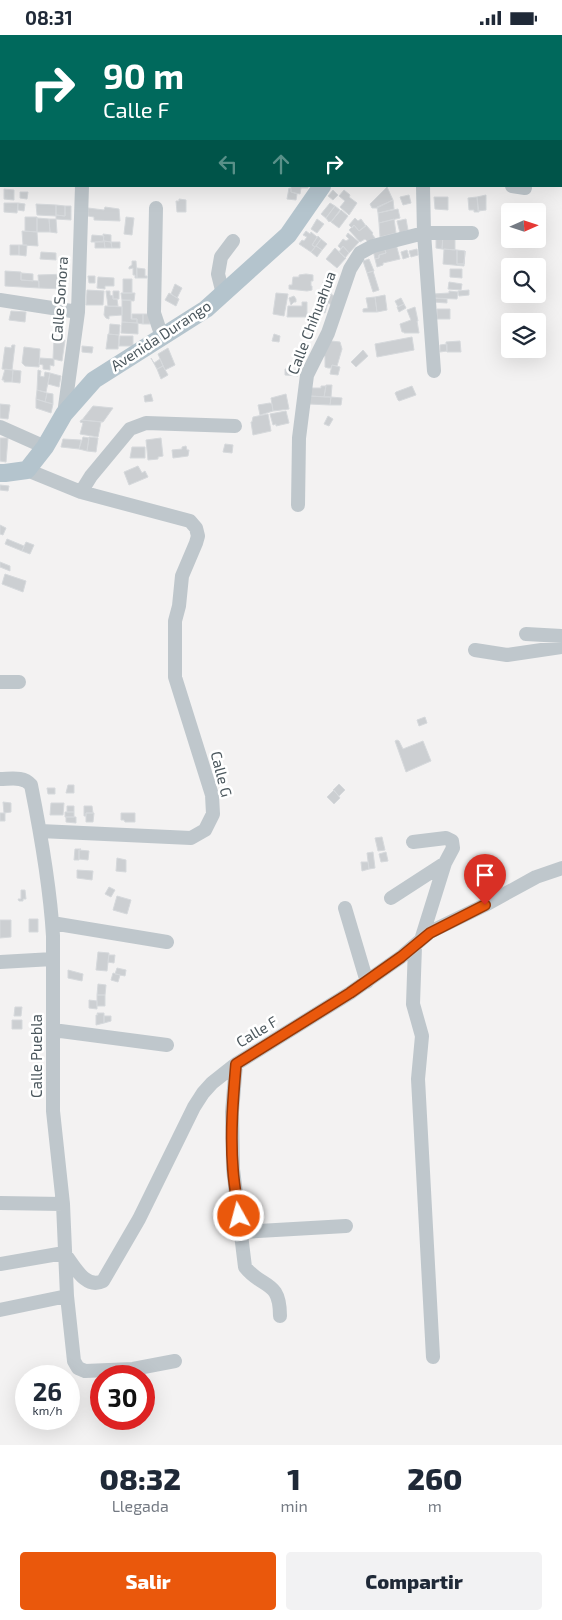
<!DOCTYPE html>
<html lang="es">
<style>
body{margin:0;font-family:"Exo 2",sans-serif;background:#f2f2f3;color:#1f2937;height:100vh;display:flex;flex-direction:column;font-size:19px;white-space:nowrap}
*{box-sizing:border-box;margin:0}
p{font-size:16px;color:#747a83}
.icon{flex:none;width:28px;height:28px;fill:none;stroke:currentColor;stroke-width:2;stroke-linecap:round;stroke-linejoin:round}
.map{position:relative;height:1410px;overflow:hidden}
.drawer{display:flex;flex-direction:column;background:#fff;flex:1}
.drawer>*{flex:none}
.banner{position:absolute;left:0px;top:0px;width:562px;height:152px;box-shadow:0 5px 20px #0002;background:#00695c;color:#fff;overflow:hidden}
.needle{width:32px;rotate:87deg}
.controls{position:absolute;left:501px;top:168px;display:grid;gap:10px}
.controls a{display:grid;place-items:center;width:45px;height:45px;border-radius:5px;background:#fff;box-shadow:0 5px 20px #0002;font-size:25px}
.speed{position:absolute;left:15px;top:1330px;display:flex;gap:10px;font-size:25px;font-weight:700;text-align:center}
.speed>*{display:grid;place-content:center;width:65px;height:65px;border-radius:50%;background:#fff;box-shadow:0 5px 20px #0002;line-height:1}
.speed small{font-size:12px;font-weight:400}
.speed .limit{border:8px solid #d22;background:#fff;color:#111}
.pin{position:absolute;display:grid;place-items:center;width:42px;height:42px;color:#fff;margin:-51px -21px;border-radius:50% 50% 50% 0;rotate:-45deg;box-shadow:0 0 5px #0007}
.pin .icon{rotate:45deg}
.me{position:absolute;width:55px;margin:-28px;rotate:353deg;stroke-linejoin:round;filter:drop-shadow(0 0 4px #0008)}
.turn{display:flex;align-items:center;gap:18px;height:105px;padding:0 20px;font-size:22px}
.turn .icon{width:65px;height:65px;stroke-width:2.5}
.turn b{display:block;font-size:35px;line-height:42px}
.lanes{display:flex;align-items:center;height:48px;padding:0 20px;background:#0003;justify-content:center;gap:25px;direction:ltr}
.lanes .off{opacity:.35}
.eta{display:flex;justify-content:space-evenly;align-items:center;height:85px;text-align:center}
.eta b{font-size:30px;font-weight:800;line-height:35px}
.button{display:flex;gap:10px;margin-top:auto;padding:10px 20px}
.button a{flex:1;height:58px;border-radius:5px;background:#ea580c;color:#fff;font-size:20px;font-weight:800;line-height:58px;text-align:center}
.button a+a{background:#f2f2f3;color:#1f2937}
.status{display:flex;justify-content:space-between;align-items:center;height:35px;padding:0 25px;background:#fff;direction:ltr}
.status svg{height:14px;fill:currentColor}
.map>svg:first-child{display:block}
.building{fill:#cccfd2;stroke:#d6d9dc}
.lines{fill:none;stroke-linecap:round;stroke-linejoin:round}
.minor{stroke:#bfc7cc;stroke-width:14}
.major{stroke:#b4c4cd;stroke-width:18}
.route-casing{stroke:#983908;stroke-width:12}
.route{stroke:#ea580c;stroke-width:9}
.labels{text-anchor:middle;stroke-width:5;stroke-linejoin:round;paint-order:stroke}
.street-label{font-size:15px;fill:#4b575d;stroke:#fff}
</style>
<div class="status"><b>08:31</b><svg viewBox="0 0 49 12"><path d="M0 12V9h3v3zM5 12V6h3v6zM10 12V3h3v9zM15 12V0h3v12zM26 1h20v11H26zM47 4h2v5h-2z"/></svg></div>
<div class="map">
<svg width="562" height="1410" viewBox="0 0 562 1410">
<rect width="100%" height="100%" fill="#f3f2f2"/>
<path class="building" d="M291,151H308V153H301L300,159L291,157Z
M387,152L393,165L377,173H372L370,169Z
M289,153L291,154V157L297,159L296,165L287,164Z
M4,154L14,155V165L4,164Z
M333,155L338,160L333,165L328,161Z
M344,155L350,160L349,162L357,168L349,180L340,172L345,166L339,161Z
M20,157H28L27,164L20,163Z
M409,160L411,168L403,170L400,162Z
M486,160V175L478,176L477,162Z
M434,162H448V175L435,174Z
M477,162L479,177H474V175H469L468,163Z
M179,164L186,165V177H177L176,166H179Z
M393,165L394,174L378,178L377,172Z
M4,168H18L17,178L4,177Z
M18,168L25,169L24,176L18,175Z
M330,168L335,171L326,183L327,184L321,179Z
M36,169L56,170V181L37,180Z
M56,170L65,171V181L56,180Z
M65,171H71V185L56,184V180L65,181Z
M335,171L340,175L331,187L330,186L329,187L326,183Z
M105,172L119,174L120,186L94,185V182L88,181V173L104,175Z
M398,174L400,183L379,188L378,178Z
M341,175L348,181L339,193L331,187Z
M25,182H37V197L25,196Z
M126,182L134,183L132,200L124,199Z
M37,183L49,184L50,197H37Z
M355,183L358,186L361,184L366,191L359,196L354,190L352,193L349,190Z
M49,184H56L57,198L50,197Z
M317,184L324,189L317,198L311,194Z
M394,184L396,198L380,202L379,188Z
M406,184L408,195L400,198L397,186Z
M354,190L359,196L366,190L373,198L372,199L375,203L368,207L365,204L360,207L349,195Z
M22,196L37,197L38,211L23,210Z
M306,196L310,199L311,197L317,202L312,210L315,212L311,217L299,209L302,205L304,206L307,202L303,200Z
M348,198L359,207L349,218L343,211L341,214L338,211L343,204L346,206L349,204L346,201Z
M103,199L111,200V207L104,206Z
M92,200L104,201L103,207H91Z
M436,200H443L442,214L436,213Z
M443,200L455,201V215L442,214Z
M318,201L321,204L315,212L312,210Z
M321,204L327,209L322,215L316,211Z
M104,206L105,213H95V207Z
M104,206L111,207L112,213H105Z
M111,207H120V213H112Z
M396,209L400,224L383,228V230L377,232L375,224L379,223V220L386,218L384,212Z
M10,210H19V220H10Z
M19,210H27L26,221L19,220Z
M316,211L322,215L317,222L311,217Z
M343,211L349,218L345,223L339,217Z
M384,212L386,218L379,220V223L375,224L373,215Z
M335,213L346,223L337,233L326,224Z
M417,214L418,220L411,222L409,216Z
M444,214L457,215V229H464L465,216L464,231L443,229Z
M407,215L409,222L403,224L401,217Z
M457,215L465,216L464,229H457Z
M41,217L56,218V225L40,224Z
M369,224L374,236L367,238L363,226Z
M132,226H136L137,243H135V240H133V233L129,234V232L132,230Z
M137,233L145,234V241H147V243H137Z
M450,234H462V243L450,242Z
M5,236L21,237V245L39,246V253L5,251Z
M373,236L379,255L373,257L367,238Z
M21,238L33,239V246L21,245Z
M67,239V254L39,253L38,240Z
M306,239L313,240V246H311V251H312V255L307,256L289,254V250H292L293,242H299V240Z
M88,241H95V248H89Z
M98,242L114,243V251H105V254L97,253Z
M123,244H132V258H123Z
M324,245L334,247L332,253L322,250Z
M449,247L462,249L461,255L448,254Z
M175,249L182,253L177,263L171,259Z
M324,250L332,253L331,259L334,261L332,270L328,268L325,278L315,274Z
M87,255L104,256L103,270H86Z
M469,255V260L459,261L458,256Z
M106,256H110V260L113,261V264H117L118,271H108Z
M113,256H119V264H113Z
M449,256L458,257L457,264L433,263V259L449,258Z
M121,258H135L134,266L122,265Z
M169,258L179,264L176,271L165,265Z
M276,258L288,259L284,281L273,279Z
M385,260L387,275L377,277L375,262Z
M294,261L296,264V267H294L291,270L289,263Z
M375,262L377,277H363V274L368,273L366,263Z
M401,263L404,269L398,272L395,266Z
M433,263L447,264V268L433,267Z
M122,265H131V284H137V288L122,287Z
M302,267H307V282H287L288,271H302Z
M404,269L406,273L399,277L397,272Z
M105,271L122,272V280L109,281V284L106,283L104,280Z
M415,272L418,286H417L419,298H404V297H402L400,289L411,285L407,275Z
M437,274H450V284H437Z
M11,276L26,277L25,287L9,285Z
M132,279H143V289L137,288V284H132Z
M143,279H150V289H143Z
M122,287L138,288V299L121,298Z
M110,289L120,290L119,300L109,299Z
M108,299L119,300L118,314H106Z
M274,299L280,301L279,307L272,306Z
M120,301H133V311H119Z
M412,302L414,315L377,322L375,309Z
M54,303L65,305L62,326L53,324Z
M331,306L340,307L342,314L337,331L332,330L331,333H328L325,332V321H323Z
M460,306L461,317H447L446,307Z
M447,309V316L440,317V310Z
M12,310H15L12,335L2,334L5,312L11,313Z
M82,311L93,312L92,318L82,317Z
M24,312L40,314L39,332L25,331L22,328Z
M168,313L175,330L165,335L158,319Z
M363,315L368,321L356,332L351,327Z
M40,323L54,324V331L50,330V335L43,334V330L39,329Z
M151,323L154,328L160,324L163,331L157,334Z
M332,330L340,332L338,340L330,339Z
M163,331L168,340L161,344L157,334Z
M5,334L13,335L12,347H4V345H2Z
M285,334L298,335V341L285,340Z
M13,335L21,336L20,348L12,347Z
M38,335L41,336L40,341L44,342L45,337L50,338L46,357L37,355Z
M50,338L61,341L59,352L48,349Z
M326,350H332L331,362H324Z
M321,351H326L324,362L310,361L311,353H321Z
M412,351L416,360L399,366L398,365L395,358L396,357Z
M37,355L47,358L45,367L36,364Z
M47,358L53,359V369L45,367Z
M151,359L153,366L145,367L144,361Z
M286,359L289,374L273,376L271,363Z
M310,361L331,362L330,370L309,369Z
M331,362L342,363L341,370H330Z
M36,364L53,369L51,378L36,373Z
M270,368L272,369L273,376L260,380L258,370Z
M0,369L10,370L8,384L0,383Z
M93,371L113,373L103,387L82,385Z
M286,376L289,388L276,391V389L273,390L270,379Z
M268,379L271,396L253,400L251,387H252L253,382Z
M328,381L333,384L329,391L324,389Z
M81,385L101,387L98,402L80,399L83,388L80,387Z
M83,402L89,403L87,416L79,414Z
M89,402L98,403L96,417L87,416Z
M0,403H8L6,427L0,426Z
M161,403L163,421L158,422V424L148,425L146,405Z
M63,404L81,405L79,414L61,412Z
M225,409L233,410L232,418L223,417Z
M186,411L187,415H189L188,421L173,423L172,415L182,414V412Z
M132,412H145V423H130Z
M138,431L142,438L145,436L148,442L129,450L124,437Z
M0,450L9,451L8,456L0,455Z
M0,490L6,493L3,500L0,499Z
M7,504L24,511L22,516L5,509Z
M26,507L34,510L30,519L22,516Z
M0,527L10,531V536L0,532Z
M5,539L26,546L23,557L2,549Z
M425,682L427,688L419,691L417,685Z
M397,705L399,706L403,714L423,706L431,726L406,737L395,706Z
M339,749L345,755L339,761L333,755Z
M68,750H74V758H66Z
M47,753H55V759H48Z
M334,755L340,763L334,769L327,762Z
M3,767L11,768V777L4,778Z
M51,768H64L63,780H50Z
M67,771H74V777H67Z
M84,771H92L93,778H86V781H84Z
M65,777H74V782H65Z
M0,778H5V786H0Z
M86,778H94L93,787H86Z
M121,778H135V787H125L124,785H121Z
M66,782H76V788L66,787Z
M382,802L385,815L378,816L375,803Z
M75,814H81L79,815V825H74Z
M79,815L89,816L88,825L79,824Z
M373,817L375,833L369,834L367,818Z
M386,817L388,826L381,827L379,819Z
M117,823L126,825V837L116,836Z
M361,827H368L369,834L362,836Z
M77,835L93,836L92,845L77,843Z
M109,852L115,855L111,862L105,859Z
M21,855H25L26,864H23V866H19L18,864H21Z
M117,861L131,865L127,879L113,875Z
M29,884H38V897H29Z
M0,885H11V902L0,903Z
M98,917L109,918L107,936L96,935Z
M109,920H115L114,928L108,927Z
M117,933L126,935L125,941L115,939Z
M68,935L83,939L82,946L68,943Z
M113,938L120,940L118,947L111,945Z
M98,949L106,950L105,960H97Z
M97,960H105V971H97Z
M89,965L97,966V974L89,973Z
M15,972H22L21,981H14Z
M97,978H104V988L96,990V980H98Z
M104,981H111V986L104,988Z
M12,985H22V994H12Z"/>
<g class="lines">
<path class="minor" d="M144,0L145,1
M248,0L249,1
M74,1L75,0
M430,1L431,0
M0,44H1
M561,76H562
M423,151L424,198L434,336
M512,151L525,153
M156,173L154,278L162,302
M223,259L218,239L221,222L233,206
M0,265L78,277
M64,379L78,277L82,151
M0,392L45,412
M27,435L81,457L190,486L196,493L198,501L196,508L182,541L179,571L175,586V642L212,760L213,779L205,795L191,803L40,796
M81,457L91,441L130,394L146,388L235,391
M298,470L299,403L307,340L328,298L350,234L360,218L373,211L424,198H472
M526,599L562,601
M475,615L507,620L562,612
M0,647H19
M0,744C11,744 23,741 31,750C41,800 50,851 53,901V1076L63,1169L67,1261L74,1326L78,1333L85,1336L133,1334L175,1326
M413,807L446,803L452,806L453,813L445,828L421,905
M391,863L445,828
M345,873L367,947
M52,888L167,907
M415,911L413,969L422,1001L418,1044L433,1322
M0,927L53,924
M53,995L167,1010
M236,1029L232,1077L233,1134L245,1232C262,1254 280,1244 280,1281
M0,1168L63,1169
M241,1197L346,1191
M0,1229L64,1218C74,1230 85,1255 103,1246L139,1184L194,1072L203,1058L212,1048L236,1029L350,958L401,922L430,897L485,870L536,842L562,833
M0,1275L67,1261"/>
<path class="major" d="M480,1L481,0
M0,438H5L27,435L45,412L64,379L94,345L206,274L288,200L322,151"/>
</g>
<g class="lines">
<g class="route-casing">
<path id="route" d="M239,1181C237,1166 234,1150 233,1135C230,1099 233,1064 236,1029L350,958L401,922L430,898L485,870"/>
</g>
<use href="#route" class="route"/>
</g>
<g class="labels">
<g class="street-label">
<text transform="translate(60 264) rotate(-86)" y="5">Calle Sonora</text>
<text transform="translate(312 288) rotate(-69)" y="5">Calle Chihuahua</text>
<text transform="translate(161 301) rotate(-33)" y="5">Avenida Durango</text>
<text transform="translate(221 739) rotate(76)" y="5">Calle G</text>
<text transform="translate(257 997) rotate(-31)" y="5">Calle F</text>
<text transform="translate(37 1021) rotate(-90)" y="5">Calle Puebla</text>
</g>
</g>
</svg>
<div class="controls">
<a><svg class="needle" viewBox="-14 -14 28 28"><path d="M0-13l5 13h-10z" fill="#e53935"/><path d="M0 13l5-13h-10z" fill="#747a83"/></svg></a>
<a><svg class="icon" aria-label="search" viewBox="0 0 24 24"><circle cx="10" cy="10" r="6"/><path d="M15 15l6 6"/></svg></a>
<a><svg class="icon" aria-label="layers" viewBox="0 0 24 24"><path d="M12 4l9 5-9 5-9-5zM3 14l9 5 9-5"/></svg></a>
</div>
<div class="speed"><div>26<small>km/h</small></div><div class="limit">30</div></div>
<div class="pin" style="left:485px;top:870px;background:#d93025"><svg class="icon" aria-label="arrive" viewBox="0 0 24 24"><path d="M6 21V4h12l-3 4 3 4H6"/></svg></div>
<svg class="me" style="left:239px;top:1181px" viewBox="-20 -20 40 40"><circle r="17" fill="#ea580c" stroke="#fff" stroke-width="3"/><path d="M0-11L8 9 0 5-8 9z" fill="#fff"/></svg>
<div class="banner">
<div class="turn"><svg class="icon" aria-label="right" viewBox="0 0 24 24"><path d="M7 20v-9h11M14 6l5 5-5 5"/></svg><div><b>90 m</b>Calle F</div></div>
<div class="lanes"><svg class="icon off" aria-label="left" viewBox="0 0 24 24"><path d="M17 20v-9H6M10 6l-5 5 5 5"/></svg><svg class="icon off" aria-label="ahead" viewBox="0 0 24 24"><path d="M12 20V5M6 11l6-6 6 6"/></svg><svg class="icon" aria-label="right" viewBox="0 0 24 24"><path d="M7 20v-9h11M14 6l5 5-5 5"/></svg></div>
</div>
</div>
<section class="drawer">
<div class="eta">
<div><b>08:32</b><p>Llegada</p></div>
<div><b>1</b><p>min</p></div>
<div><b>260</b><p>m</p></div>
</div>
<div class="button"><a>Salir</a><a>Compartir</a></div>
</section>
